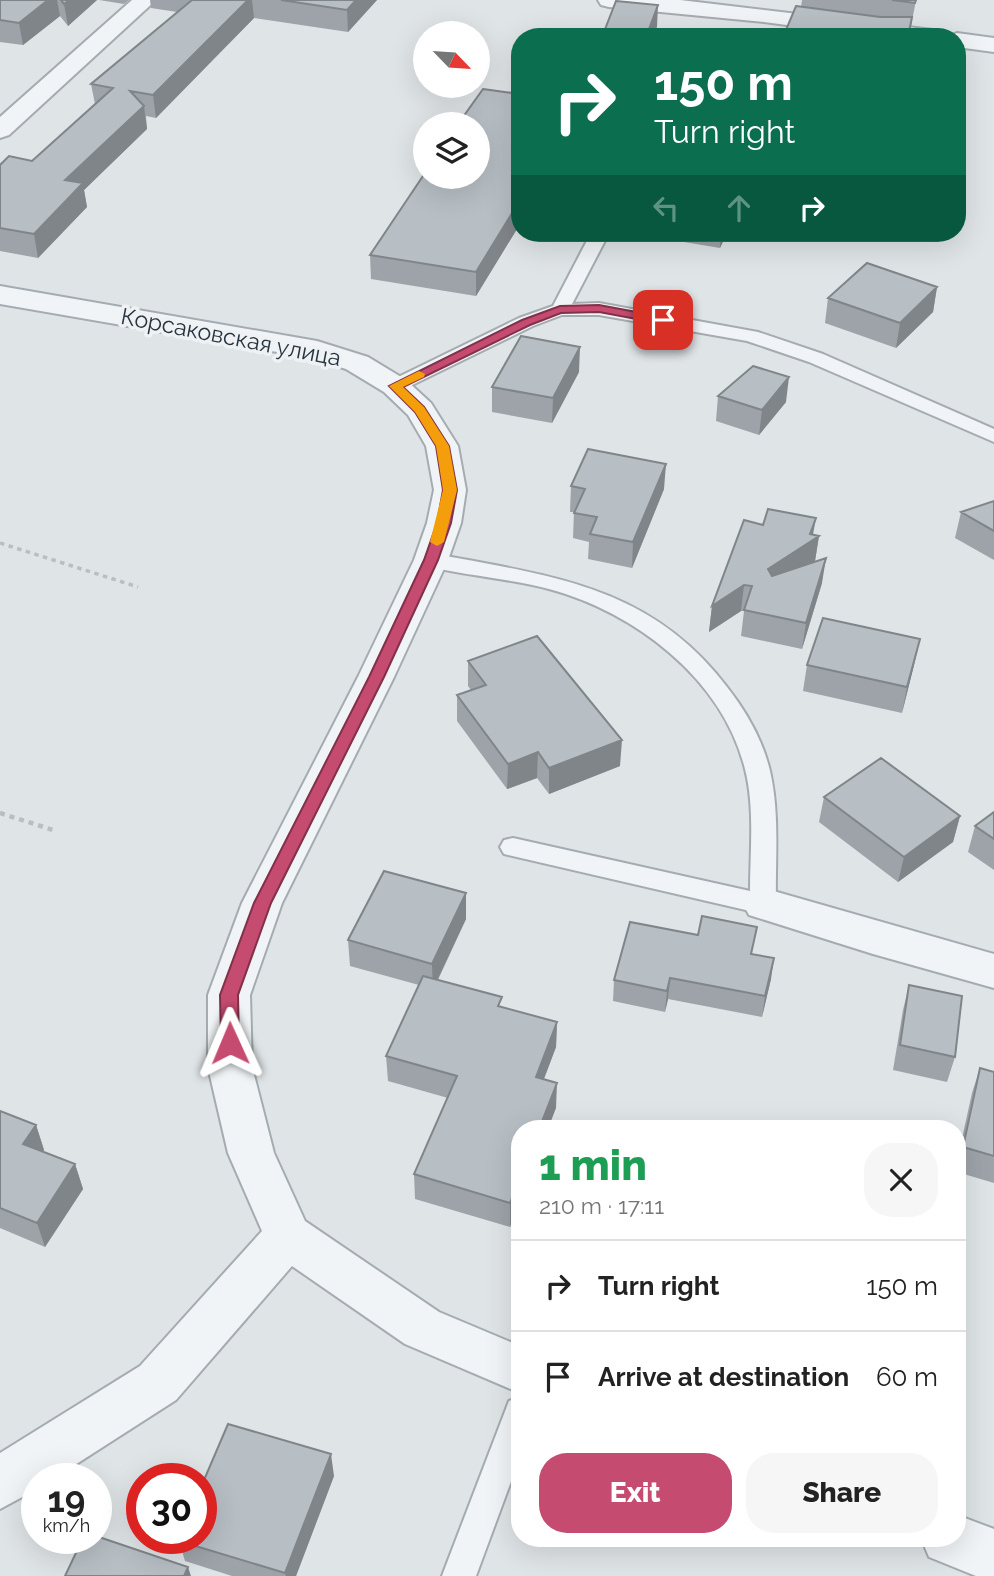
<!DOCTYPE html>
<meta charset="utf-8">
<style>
body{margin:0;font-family:Raleway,sans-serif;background:#f6f6f6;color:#222;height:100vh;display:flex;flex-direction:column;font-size:26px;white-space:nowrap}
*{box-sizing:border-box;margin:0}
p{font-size:23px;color:#767676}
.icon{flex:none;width:38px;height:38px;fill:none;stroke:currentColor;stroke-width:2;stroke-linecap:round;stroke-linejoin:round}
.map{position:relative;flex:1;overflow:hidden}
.side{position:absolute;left:511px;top:1120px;width:455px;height:427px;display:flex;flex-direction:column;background:#fff;border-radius:28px;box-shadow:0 7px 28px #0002}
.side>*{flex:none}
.banner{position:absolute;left:511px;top:28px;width:455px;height:214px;border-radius:28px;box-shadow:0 7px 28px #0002;background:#0b6e4f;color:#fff;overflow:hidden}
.needle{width:46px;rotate:115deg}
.buttons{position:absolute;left:413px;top:21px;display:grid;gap:14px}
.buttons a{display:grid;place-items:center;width:77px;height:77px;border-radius:50%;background:#fff;box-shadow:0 7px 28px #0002;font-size:35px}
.speed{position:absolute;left:21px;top:1463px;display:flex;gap:14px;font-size:35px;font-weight:700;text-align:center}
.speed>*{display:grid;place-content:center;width:91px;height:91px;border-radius:50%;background:#fff;box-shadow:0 7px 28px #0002;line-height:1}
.speed small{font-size:18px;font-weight:400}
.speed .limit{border:10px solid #d22;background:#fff;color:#111}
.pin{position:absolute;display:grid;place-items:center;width:60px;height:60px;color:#fff;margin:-30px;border-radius:14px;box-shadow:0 4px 10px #0006}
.me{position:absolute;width:77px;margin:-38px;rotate:359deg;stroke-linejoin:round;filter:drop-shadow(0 0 5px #0008)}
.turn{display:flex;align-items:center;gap:24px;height:147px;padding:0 28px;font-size:32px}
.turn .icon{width:91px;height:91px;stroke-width:2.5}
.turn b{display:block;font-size:49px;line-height:60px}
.lanes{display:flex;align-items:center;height:66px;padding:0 28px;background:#0003;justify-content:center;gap:35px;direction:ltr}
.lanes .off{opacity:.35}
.round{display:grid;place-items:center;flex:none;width:74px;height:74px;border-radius:28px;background:#f6f6f6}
.summary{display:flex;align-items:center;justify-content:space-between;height:119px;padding:0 28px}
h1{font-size:42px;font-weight:800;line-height:52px;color:#1e9e55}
.button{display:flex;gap:14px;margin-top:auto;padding:14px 28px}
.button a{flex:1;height:80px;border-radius:28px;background:#c64b71;color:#fff;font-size:28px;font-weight:800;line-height:80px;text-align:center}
.button a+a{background:#f6f6f6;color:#222}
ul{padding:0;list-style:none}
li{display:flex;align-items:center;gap:21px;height:91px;padding:0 28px;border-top:2px solid #e0e0e0}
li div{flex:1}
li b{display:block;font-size:26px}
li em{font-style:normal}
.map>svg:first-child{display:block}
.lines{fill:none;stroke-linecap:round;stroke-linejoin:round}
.lane-casing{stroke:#a5acb1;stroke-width:4}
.street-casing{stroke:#a5acb1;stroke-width:4}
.path-far1{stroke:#b9bec2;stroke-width:3.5;stroke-dasharray:4.5 4.5;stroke-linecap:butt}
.path{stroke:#b9bec2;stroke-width:4.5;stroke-dasharray:5 5;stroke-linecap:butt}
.lane{fill:#f1f4f6;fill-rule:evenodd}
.street{fill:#f1f4f6;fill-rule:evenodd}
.wall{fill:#9da3a9}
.shaded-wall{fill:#808589}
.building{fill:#b7bec4;stroke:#808589;stroke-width:2}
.route{fill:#c64b71;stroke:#813149;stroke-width:2}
.slow{fill:#f59e0b}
.labels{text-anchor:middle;stroke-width:7;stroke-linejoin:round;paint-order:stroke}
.street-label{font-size:23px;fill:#29343e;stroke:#eef2f5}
</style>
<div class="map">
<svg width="994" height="1576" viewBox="0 0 994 1576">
<rect width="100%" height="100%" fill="#dfe4e7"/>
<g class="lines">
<g class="lane-casing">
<path id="lane" d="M591,233H609L572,304L599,303L758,332L823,354L994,429V442L809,362L747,341L599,315H562L533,326L402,390H388L385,386L388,382L519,318L553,306Z
M431,553C548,576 649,584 727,687C746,711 763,741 770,771C780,814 775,861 776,904L772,911L763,914L504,854L500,847L504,840L513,838L750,891C750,851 755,808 745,769C723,679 635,612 549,589C508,578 465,576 423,565L420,560L423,555Z
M520,1397V1457L476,1576H442L509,1401Z"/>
</g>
<g class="street-casing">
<path id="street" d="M132,0H156L9,135L0,138V117Z
M598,0H680L933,30L941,32L945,37H877L764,22L609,7L601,5Z
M957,33L994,38V52L957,47V37H947Z
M0,286L317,341L368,357L406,380L431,403L458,446L466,490L461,523L448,560L394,677L282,903L250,995L252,1067L274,1153L305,1221L439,1312L520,1346V1393L405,1344L292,1266L176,1400L53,1479H37V1489L0,1509V1453L140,1366L262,1231L228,1153L208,1067V995L242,903L358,677L414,560L427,523L434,490L426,446L408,415L384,392L346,369L312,358L0,304Z
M763,888L994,954V988L873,954L749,915L743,904L749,893Z
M957,1515L994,1529V1576H976L929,1557L921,1538H957Z"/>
</g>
<path class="path-far1" d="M0,543L138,587"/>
<path class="path" d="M0,813L53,830"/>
<use href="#lane" class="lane"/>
<use href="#street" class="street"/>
</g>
<path class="wall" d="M0,0H97L68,26L60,16L23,45L0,42Z
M99,0H129L124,4Z
M150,0H377L348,32L254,18L156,118L146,116L147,129L84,190L87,207L38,258L0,251V165L32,161L95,104L91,84L177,12L151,8Z
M802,0H916L909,37H783L801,7Z
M520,94V224L476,296L371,279L370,255Z
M667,233H727L720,248L666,239Z
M937,287L933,312L896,348L825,323L828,298Z
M579,372L552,423L492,412V387Z
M718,396L786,402L759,435L716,421Z
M571,486L664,489L632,568L588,559L589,542L573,538L574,512H570Z
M994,501V560L955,538L961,512Z
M763,525L819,536L815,561L822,583L802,649L741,636L744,611H741L709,632L712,606Z
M468,661L620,766L549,794L537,778L507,789L457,721V695L471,690L468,686Z
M807,665H914L902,713L803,691Z
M824,797L960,816L953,842L898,882L819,822Z
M994,812V870L968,852L975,826Z
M466,893V919L438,980L502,1007L557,1022L556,1047L544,1079L556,1108L520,1129V1202L510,1227L415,1199L414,1174L448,1098L388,1081L386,1056L419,985L350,966L348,940Z
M752,954L771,979L762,1017L668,999L665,1012L613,1001L614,980Z
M909,985L955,1057L947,1082L893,1070L903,1010Z
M980,1068L994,1072V1183L957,1172V1161L972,1093Z
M0,1111L36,1125L44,1150L43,1152L75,1164L83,1189L45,1247L0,1228Z
M334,1476L296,1576H232L185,1561L179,1541Z"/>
<path class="shaded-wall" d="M48,0H57L60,16L23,45L19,23Z
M69,0H97L68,26L64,4Z
M248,0H252L254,18L156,118L153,95Z
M356,0H377L348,32L347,10Z
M658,5L657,27L653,37H646Z
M144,106L147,129L84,190L87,207L38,258L34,234L65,180Z
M520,200V224L476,296V272Z
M721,233H727L720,248Z
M937,287L933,312L896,348L900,323Z
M580,347L579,372L552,423L553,398Z
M789,377L786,402L759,435L762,410Z
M666,464L664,489L632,568L633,542Z
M816,518L812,540L819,536L815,561L765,595L768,569L810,534Z
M826,558L822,583L802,649L806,623Z
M744,585L741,611L709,632L712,606Z
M920,639L914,665L902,713L907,687Z
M622,740L620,766L549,794V768Z
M538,752L537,778L507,789L508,764Z
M960,816L953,842L898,882L904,857Z
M466,893V919L433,989L432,964Z
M774,958L771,979L762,1017L765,996Z
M670,978L668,999L665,1012L667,991Z
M557,1022L556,1047L535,1102L536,1077Z
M557,1083L556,1108L548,1129H539Z
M36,1125L44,1150L31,1168L23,1144Z
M75,1164L83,1189L45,1247L37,1223Z
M520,1178V1202L510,1227V1203Z
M331,1454L334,1476L296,1576H286L285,1573Z
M188,1567L191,1576H184Z"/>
<path class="building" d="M0,0H48L19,23L0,20Z
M61,0H69L64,4Z
M192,0H248L153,95L130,91L144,106L65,180L83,183L34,234L0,228V165L9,156L32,161L113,88L91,84Z
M281,0H356L347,10Z
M892,0H916L915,3Z
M616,1L658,5L646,37H602Z
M796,6L880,17H912L908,37H894L844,32L842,37H783Z
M483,89L520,94V200L476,272L370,255L425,173V177H478V124H458Z
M867,263L937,287L900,323L828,298Z
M521,336L580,347L553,398L492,387Z
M753,366L789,377L762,410L718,396Z
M588,449L666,464L633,542L590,534L597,517L574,513L585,489L571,486Z
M994,501V531L961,512Z
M768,509L816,518L810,534L819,536L768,569L772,576L826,558L806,623L744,610L752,586L744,585L712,606L744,520L763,525Z
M823,618L920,639L907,687L807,665Z
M537,636L622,740L549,768L538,752L508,764L457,695L486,685L468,661Z
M881,758L960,816L904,857L824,797Z
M994,812V839L975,826Z
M384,871L466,893L432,964L348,940Z
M702,916L757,927L751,954L774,958L765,996L670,978L667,991L614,980L630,922L698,935Z
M423,976L502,997L498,1006L557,1022L536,1077L557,1083L539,1129H520V1178L510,1203L414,1174L457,1076L386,1056Z
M909,985L962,996L955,1057L900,1045Z
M980,1068L994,1072V1156L963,1147Z
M0,1111L36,1125L23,1144L75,1164L37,1223L0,1208Z
M228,1424L331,1454L285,1573L179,1541L180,1538H201V1487Z
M96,1536L188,1567L184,1576H65L83,1538H96Z"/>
<path class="route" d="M599,305L663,317L669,320L663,324L599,312L561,313L530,325L403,387L424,407L449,446L457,490L451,523L438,560L384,677L271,903L238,995L239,1043L236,1049L230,1051L223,1049L221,1043L220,995L254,903L369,677L424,560L437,523L443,490L436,446L415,412L389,386L522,320L560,306Z"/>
<path class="slow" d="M419,371L425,374L424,377L403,387L424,407L449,446L457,490L444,542L437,546L430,542L443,490L436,446L415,412L389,386Z"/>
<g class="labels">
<g class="street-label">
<text transform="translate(231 337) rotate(11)" y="8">Корсаковская улица</text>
</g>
</g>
</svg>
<div class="buttons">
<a><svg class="needle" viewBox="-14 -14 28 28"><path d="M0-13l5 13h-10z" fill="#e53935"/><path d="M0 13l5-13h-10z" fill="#767676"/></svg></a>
<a><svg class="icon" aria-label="layers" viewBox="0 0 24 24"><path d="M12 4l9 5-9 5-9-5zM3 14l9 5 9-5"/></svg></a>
</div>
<div class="speed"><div>19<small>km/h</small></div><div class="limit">30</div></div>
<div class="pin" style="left:663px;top:320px;background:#d93025"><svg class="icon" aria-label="arrive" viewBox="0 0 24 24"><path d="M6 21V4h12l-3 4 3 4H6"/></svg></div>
<svg class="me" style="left:230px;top:1043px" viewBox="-20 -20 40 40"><path d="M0-17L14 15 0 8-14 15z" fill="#c64b71" stroke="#fff" stroke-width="4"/></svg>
<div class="banner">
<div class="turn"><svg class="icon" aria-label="right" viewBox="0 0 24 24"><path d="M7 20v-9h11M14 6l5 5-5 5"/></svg><div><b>150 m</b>Turn right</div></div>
<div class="lanes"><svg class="icon off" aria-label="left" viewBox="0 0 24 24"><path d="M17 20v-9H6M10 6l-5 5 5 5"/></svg><svg class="icon off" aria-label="ahead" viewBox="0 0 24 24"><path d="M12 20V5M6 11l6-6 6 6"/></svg><svg class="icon" aria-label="right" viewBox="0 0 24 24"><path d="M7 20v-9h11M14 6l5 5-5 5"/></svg></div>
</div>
<section class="side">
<div class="summary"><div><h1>1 min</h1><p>210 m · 17:11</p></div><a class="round"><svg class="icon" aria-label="close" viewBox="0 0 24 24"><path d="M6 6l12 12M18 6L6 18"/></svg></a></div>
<ul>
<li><svg class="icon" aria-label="right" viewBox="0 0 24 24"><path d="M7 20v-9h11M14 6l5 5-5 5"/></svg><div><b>Turn right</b></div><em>150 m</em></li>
<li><svg class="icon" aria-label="arrive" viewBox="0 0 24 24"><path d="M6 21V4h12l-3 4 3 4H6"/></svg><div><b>Arrive at destination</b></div><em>60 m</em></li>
</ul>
<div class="button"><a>Exit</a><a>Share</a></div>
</section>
</div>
